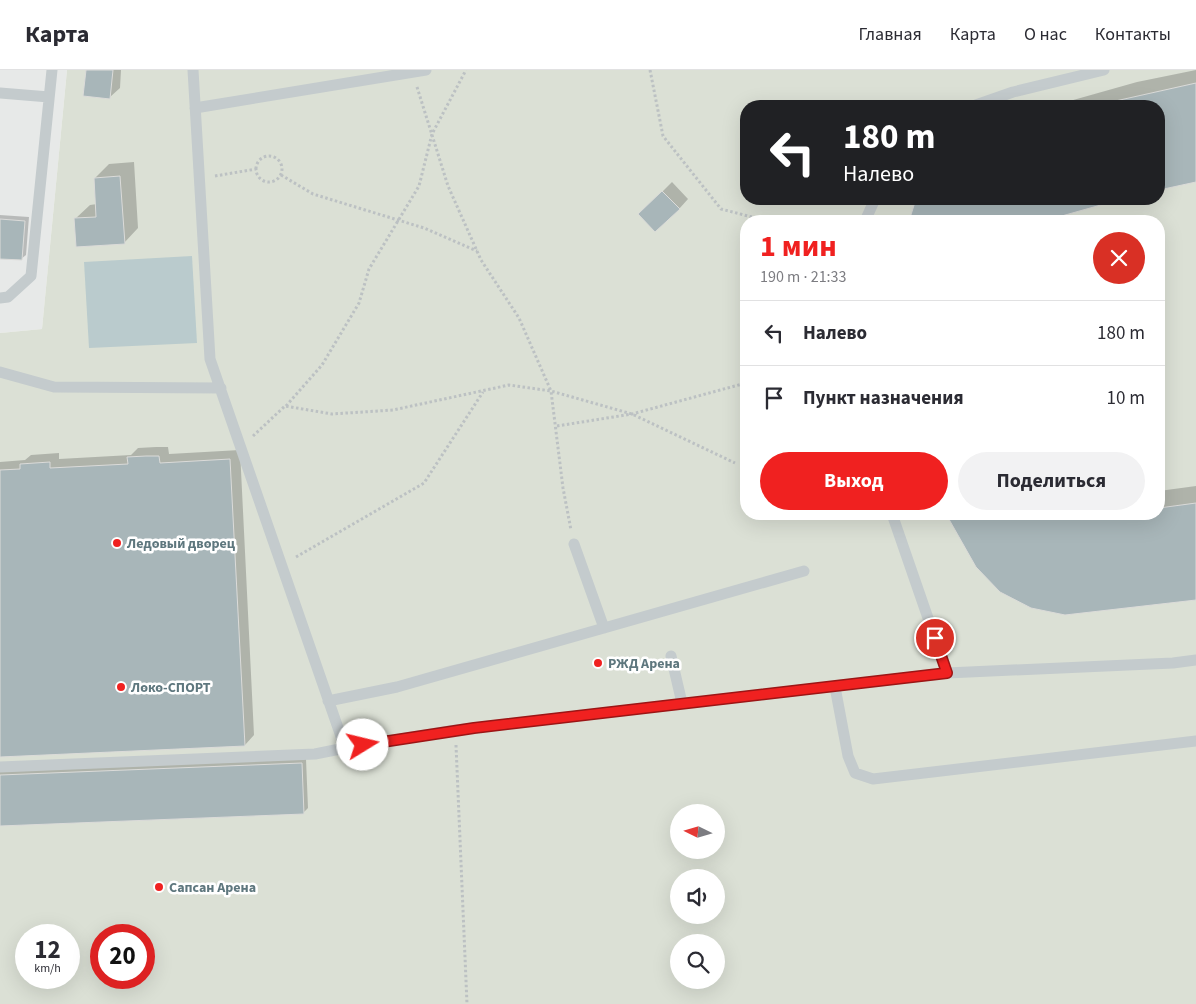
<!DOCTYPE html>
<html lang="ru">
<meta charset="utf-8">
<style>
body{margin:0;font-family:"Source Sans 3",sans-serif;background:#f2f2f3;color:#2b2b33;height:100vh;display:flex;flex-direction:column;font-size:19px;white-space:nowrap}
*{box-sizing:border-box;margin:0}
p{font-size:16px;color:#7c7c81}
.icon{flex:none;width:28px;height:28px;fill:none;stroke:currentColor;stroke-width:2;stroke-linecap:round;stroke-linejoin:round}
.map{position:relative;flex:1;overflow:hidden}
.side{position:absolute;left:740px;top:145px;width:425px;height:305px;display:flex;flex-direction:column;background:#fff;border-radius:20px;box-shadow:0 5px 20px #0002}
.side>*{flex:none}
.top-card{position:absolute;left:740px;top:30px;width:425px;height:105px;border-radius:20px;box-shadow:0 5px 20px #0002;background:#202124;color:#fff;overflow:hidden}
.needle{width:32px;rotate:275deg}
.controls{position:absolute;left:670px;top:734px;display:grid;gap:10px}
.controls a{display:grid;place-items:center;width:55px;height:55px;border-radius:50%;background:#fff;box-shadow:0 5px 20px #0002;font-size:25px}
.speed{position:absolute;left:15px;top:854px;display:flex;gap:10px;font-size:25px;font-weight:700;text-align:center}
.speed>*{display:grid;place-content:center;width:65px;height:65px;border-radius:50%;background:#fff;box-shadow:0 5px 20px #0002;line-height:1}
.speed small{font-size:12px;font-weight:400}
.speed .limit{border:8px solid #d22;background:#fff;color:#111}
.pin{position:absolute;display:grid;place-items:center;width:42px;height:42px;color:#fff;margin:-21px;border:2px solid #fff;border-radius:50%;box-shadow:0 1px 5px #0007}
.me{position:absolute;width:55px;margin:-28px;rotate:81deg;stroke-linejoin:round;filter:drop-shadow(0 0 4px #0008)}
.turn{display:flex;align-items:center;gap:18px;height:105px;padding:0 20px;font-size:22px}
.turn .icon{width:65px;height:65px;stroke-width:2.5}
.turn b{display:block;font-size:35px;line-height:42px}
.round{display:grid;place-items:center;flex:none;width:52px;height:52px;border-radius:26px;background:#f2f2f3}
.summary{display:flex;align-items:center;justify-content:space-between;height:85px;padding:0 20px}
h1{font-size:30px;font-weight:700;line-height:38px;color:#f02120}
.cta{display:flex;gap:10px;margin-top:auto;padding:10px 20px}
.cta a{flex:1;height:58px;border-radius:30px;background:#f02120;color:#fff;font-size:20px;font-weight:700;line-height:58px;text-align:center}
.cta a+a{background:#f2f2f3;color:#2b2b33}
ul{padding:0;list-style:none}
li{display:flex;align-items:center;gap:15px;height:65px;padding:0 20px;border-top:1px solid #e1e1e2}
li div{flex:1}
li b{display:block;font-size:19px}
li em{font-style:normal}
header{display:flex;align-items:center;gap:30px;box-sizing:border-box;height:70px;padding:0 25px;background:#fff;border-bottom:1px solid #e1e1e2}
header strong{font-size:24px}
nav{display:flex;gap:28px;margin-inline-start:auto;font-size:18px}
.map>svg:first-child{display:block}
.built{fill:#e7e9e8}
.green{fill:#dbe0d5;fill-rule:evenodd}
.water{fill:#bacbcd}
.shadow{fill:#0003}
.building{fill:#a8b6b9;stroke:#dbdbd9}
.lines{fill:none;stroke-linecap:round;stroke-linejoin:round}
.path{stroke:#bcc1c3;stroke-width:3;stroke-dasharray:2.5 2.5;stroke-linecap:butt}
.service{stroke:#c4cbcd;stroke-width:11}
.route-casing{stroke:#9c1515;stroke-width:12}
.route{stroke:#f02120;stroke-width:9}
.poi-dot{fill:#f02120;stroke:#fff;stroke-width:2}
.labels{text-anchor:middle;stroke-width:5;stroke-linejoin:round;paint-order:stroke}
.poi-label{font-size:14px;font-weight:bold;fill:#5e777e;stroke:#fff;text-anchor:start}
</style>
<header>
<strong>Карта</strong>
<nav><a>Главная</a><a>Карта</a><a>О нас</a><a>Контакты</a></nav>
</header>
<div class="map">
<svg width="1196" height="934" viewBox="0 0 1196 934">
<rect width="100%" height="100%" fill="#f9f9f7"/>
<path class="built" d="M0,0H67L42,259L0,263Z"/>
<path class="green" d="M67,0H1196V934H0V263L42,259ZM746,36H1159V129H746ZM746,151H1159V444H746ZM679,742H716V780H679ZM679,808H716V845H679ZM26,865H69V908H26ZM101,865H144V908H101ZM679,872H716V910H679Z"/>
<path class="water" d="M192,186L197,273L89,278L84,192Z"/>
<path class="shadow" d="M87,0H121L120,18L110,27Z
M1196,0V111L1159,119V36H1052L1137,12Z
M134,92L138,158L124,173L75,149L90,135L97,134L95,108L109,94Z
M672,112L688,129L679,139L649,135Z
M918,129H1121L1041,151H910Z
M0,145L29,147L26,185L21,189L0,187Z
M156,377H168L169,384L240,380L254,665L245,675L0,686V392L25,390L31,385L59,383V389L131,385L138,378Z
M1196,416V529L959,465L949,444H1159V421Z
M306,689L308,738L303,743L0,755V701Z"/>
<path class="building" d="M86,0H113L110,29L83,26Z
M1196,13V112L1159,120V36H1093Z
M120,106L125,174L76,177L74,148L96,147L94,108Z
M662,121L680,139L655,162L638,144Z
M916,129H1122L1044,151H909Z
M0,149L25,151L22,190L0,189Z
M146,386H159L160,393L230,389L245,676L0,687V400L20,399V394L50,392V398L128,394L127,387Z
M1196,433V530L1065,545L1031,538L1000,522L976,497L946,444H1159V438Z
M302,693L304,744L0,756V705Z"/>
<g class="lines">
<path class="path" d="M650,0L663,66L721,139L767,151
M417,17L448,116L481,190L519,248L551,321L563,418L571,460
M256 99a13 13 0 1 1 26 0a13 13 0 1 1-26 0Z
M281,105L313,124L424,158L477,181
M215,106L256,99
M286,336L322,295L359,233L369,199L419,116L432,64L466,0
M557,356L632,344L746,313
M253,366L285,336L332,344L393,340L509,315L551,321L632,344L735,393
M296,487L424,413L483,322
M456,675L467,934"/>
<path class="service" d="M193,0L210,289L345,678L456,660L947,603L1173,593L1196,590
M0,23L49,27
M973,36L1013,22L1104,0
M195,38L426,0
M865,151L875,129
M0,228L8,227L31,206L52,0
M0,302L54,317L221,318
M892,444L947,603
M574,474L604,558
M671,586L682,633
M835,617L848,686L855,703L873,709L1196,671
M328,631L397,617L804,501
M0,697L315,684L345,678"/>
</g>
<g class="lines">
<g class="route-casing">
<path id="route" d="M363,675L474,658L947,603L935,568"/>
</g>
<use href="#route" class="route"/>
</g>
<g class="poi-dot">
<circle cx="117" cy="473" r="5"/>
<circle cx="598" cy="593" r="5"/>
<circle cx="121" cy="617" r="5"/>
<circle cx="159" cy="817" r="5"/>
</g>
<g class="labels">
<g class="poi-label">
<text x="127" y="478">Ледовый дворец</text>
<text x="608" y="598">РЖД Арена</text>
<text x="131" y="622">Локо-СПОРТ</text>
<text x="169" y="822">Сапсан Арена</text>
</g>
</g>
</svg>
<div class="controls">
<a><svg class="needle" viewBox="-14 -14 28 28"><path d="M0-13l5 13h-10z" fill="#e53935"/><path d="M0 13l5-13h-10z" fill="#7c7c81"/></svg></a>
<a><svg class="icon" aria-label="sound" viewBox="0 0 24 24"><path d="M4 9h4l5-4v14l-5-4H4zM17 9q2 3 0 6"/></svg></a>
<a><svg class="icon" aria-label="search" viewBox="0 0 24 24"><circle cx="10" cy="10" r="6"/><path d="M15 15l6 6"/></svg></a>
</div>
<div class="speed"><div>12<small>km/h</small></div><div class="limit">20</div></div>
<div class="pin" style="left:935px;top:568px;background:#d93025"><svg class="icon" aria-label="arrive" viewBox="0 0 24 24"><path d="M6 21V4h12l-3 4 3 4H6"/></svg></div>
<svg class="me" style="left:363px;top:675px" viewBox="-20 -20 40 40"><circle r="19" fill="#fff"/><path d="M0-13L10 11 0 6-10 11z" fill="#f02120"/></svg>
<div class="top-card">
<div class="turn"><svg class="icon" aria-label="left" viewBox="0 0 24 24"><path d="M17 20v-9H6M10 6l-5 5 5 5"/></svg><div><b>180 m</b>Налево</div></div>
</div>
<section class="side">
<div class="summary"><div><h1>1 мин</h1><p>190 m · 21:33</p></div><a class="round" style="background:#d93025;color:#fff"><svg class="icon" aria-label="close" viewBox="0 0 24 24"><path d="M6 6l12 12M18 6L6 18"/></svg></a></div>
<ul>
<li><svg class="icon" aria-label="left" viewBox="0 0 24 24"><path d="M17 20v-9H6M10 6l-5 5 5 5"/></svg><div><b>Налево</b></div><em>180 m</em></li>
<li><svg class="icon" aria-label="arrive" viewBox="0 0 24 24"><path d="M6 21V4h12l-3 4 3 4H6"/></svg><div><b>Пункт назначения</b></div><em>10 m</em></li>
</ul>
<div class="cta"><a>Выход</a><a>Поделиться</a></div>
</section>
</div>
